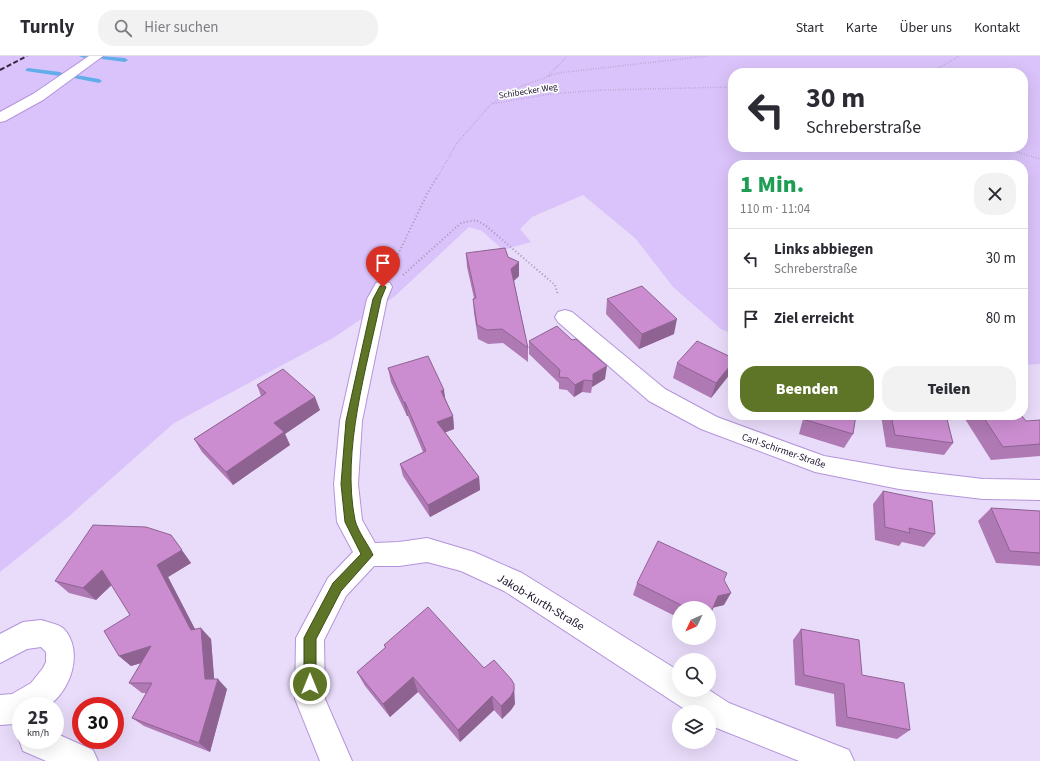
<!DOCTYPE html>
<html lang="de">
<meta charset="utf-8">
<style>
body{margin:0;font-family:"Source Sans 3",sans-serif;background:#f2f2f3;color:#2b2b33;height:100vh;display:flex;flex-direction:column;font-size:15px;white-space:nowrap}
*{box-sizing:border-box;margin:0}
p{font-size:13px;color:#7c7c81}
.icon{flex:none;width:22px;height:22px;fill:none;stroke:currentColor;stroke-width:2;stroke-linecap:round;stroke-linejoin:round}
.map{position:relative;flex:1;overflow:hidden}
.panel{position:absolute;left:728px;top:104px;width:300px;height:260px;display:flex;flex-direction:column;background:#fff;border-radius:16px;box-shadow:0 4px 16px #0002}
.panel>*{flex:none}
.banner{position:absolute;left:728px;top:12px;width:300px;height:84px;border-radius:16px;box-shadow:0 4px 16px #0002;background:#fff;color:#2b2b33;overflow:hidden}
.needle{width:26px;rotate:226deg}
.controls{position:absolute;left:672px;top:545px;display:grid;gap:8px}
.controls a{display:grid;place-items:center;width:44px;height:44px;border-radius:50%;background:#fff;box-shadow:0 4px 16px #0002;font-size:20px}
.speed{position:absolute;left:12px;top:641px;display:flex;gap:8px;font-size:20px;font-weight:700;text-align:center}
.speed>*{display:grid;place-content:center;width:52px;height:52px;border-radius:50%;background:#fff;box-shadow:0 4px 16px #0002;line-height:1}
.speed small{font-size:10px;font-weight:400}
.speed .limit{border:6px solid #d22;background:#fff;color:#111}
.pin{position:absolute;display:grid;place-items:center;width:34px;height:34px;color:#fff;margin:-41px -17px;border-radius:50% 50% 50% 0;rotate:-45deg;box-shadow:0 0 4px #0007}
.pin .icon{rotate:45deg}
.me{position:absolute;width:44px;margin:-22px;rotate:0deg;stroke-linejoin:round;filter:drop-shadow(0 0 3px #0008)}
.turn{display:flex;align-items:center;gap:14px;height:84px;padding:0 12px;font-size:18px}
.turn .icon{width:52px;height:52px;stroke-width:2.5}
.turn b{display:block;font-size:28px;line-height:34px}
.round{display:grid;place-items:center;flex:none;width:42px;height:42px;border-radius:16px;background:#f2f2f3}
.overview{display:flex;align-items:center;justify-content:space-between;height:68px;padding:0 12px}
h1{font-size:24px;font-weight:800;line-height:30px;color:#1e9e55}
.primary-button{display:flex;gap:8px;margin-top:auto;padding:8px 12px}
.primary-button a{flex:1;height:46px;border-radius:16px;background:#5e7527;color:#fff;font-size:16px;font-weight:800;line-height:46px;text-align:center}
.primary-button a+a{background:#f2f2f3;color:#2b2b33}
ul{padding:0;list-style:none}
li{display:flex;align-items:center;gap:12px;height:60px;padding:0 12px;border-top:1px solid #e1e1e2}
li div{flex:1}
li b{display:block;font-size:15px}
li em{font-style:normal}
header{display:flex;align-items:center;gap:24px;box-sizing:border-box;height:56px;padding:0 20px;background:#fff;border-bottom:1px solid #e1e1e2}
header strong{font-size:19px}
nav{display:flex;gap:22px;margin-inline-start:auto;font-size:14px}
.search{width:280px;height:36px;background:#f2f2f3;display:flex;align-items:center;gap:10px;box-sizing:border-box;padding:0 14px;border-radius:16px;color:#7c7c81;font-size:15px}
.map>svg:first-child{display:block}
.green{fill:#dac3fa;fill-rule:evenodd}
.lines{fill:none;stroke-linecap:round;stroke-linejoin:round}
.stream{fill:#60adea;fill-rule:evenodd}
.minor-casing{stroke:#b394db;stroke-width:2}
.path-far1{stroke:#a195b2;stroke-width:1.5;stroke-dasharray:0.5 2;stroke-linecap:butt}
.path{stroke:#a195b2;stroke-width:2;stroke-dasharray:1 2.5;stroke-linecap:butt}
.minor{fill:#fff;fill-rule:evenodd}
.rail{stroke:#342843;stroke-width:2;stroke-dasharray:5 2.5;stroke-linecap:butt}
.wall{fill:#af79b3}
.shaded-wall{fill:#8e6392}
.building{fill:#cb8dd0;stroke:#8e6392}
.route{fill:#5e7527;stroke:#3d4c19}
.labels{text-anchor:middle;stroke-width:3.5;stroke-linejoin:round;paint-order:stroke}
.far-street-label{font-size:9px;fill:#1e122d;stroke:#fff}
.street-label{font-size:10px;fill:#1e122d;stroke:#fff}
.near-street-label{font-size:12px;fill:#1e122d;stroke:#fff}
</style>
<header>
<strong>Turnly</strong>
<div class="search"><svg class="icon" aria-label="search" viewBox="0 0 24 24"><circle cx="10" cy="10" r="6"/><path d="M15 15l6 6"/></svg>Hier suchen</div>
<nav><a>Start</a><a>Karte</a><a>Über uns</a><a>Kontakt</a></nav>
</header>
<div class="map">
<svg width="1040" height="705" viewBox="0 0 1040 705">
<rect width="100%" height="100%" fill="#e9dcfa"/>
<path class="green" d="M0,0H1040V308L1023,309V109H733V278L721,273L673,231L636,183L583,139L532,161L520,173L531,186L503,194L482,175L469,171L394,241L333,282L174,367L67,462L0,516ZM733,17H1023V91H733Z"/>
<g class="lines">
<path class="stream" d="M79,0H87L84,2Z
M100,0L125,2L128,4L125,6L102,3L100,2Z
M28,12L60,16L63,18L60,20L26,15V13Z
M76,19L99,23L102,25L99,27L74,22L73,21Z"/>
<g class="minor-casing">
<path id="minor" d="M89,0H103L43,44L5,65L0,66V56L33,38Z
M383,225L390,227L392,231L387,243L362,365L358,428L362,464L375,487L399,486L427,482L474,496L522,517L679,615V634H709L729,647L849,694L854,705H799L709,669V656H689L504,535L461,515L427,506L399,510H374L346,540L324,584L325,643L352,705H320L295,643L296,582L328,522L353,496L337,466L334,428L340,365L367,243L376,227Z
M565,254L572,256L665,333L717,361L824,400L899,413L983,423L1040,424V444L983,443L899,433L815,416L701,373L649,345L558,266L555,261L558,256Z
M41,564C47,566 59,568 64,573C84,595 71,635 48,650H21V666L15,668L0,669V639L12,638L31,627L43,612L46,606V596L41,591L27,593L0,607V578L23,566Z
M55,677L93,694L98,705H46L23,695L19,684L21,678V684H55Z"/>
</g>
<path class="path-far1" d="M924,17L933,15L960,0
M548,20L567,0
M493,47L519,31L558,17L707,0
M1000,91L1040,103
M437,122L457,87L491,48L550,38L603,34L733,31"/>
<path class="path" d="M392,211L427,138L437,121
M403,219L461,167L476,164L485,169L555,229L558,239"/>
<use href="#minor" class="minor"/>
<path class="rail" d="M0,14L27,0"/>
</g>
<path class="wall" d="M466,197L508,201L519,206V220L514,225L528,292V306L503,287L488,288L478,283L474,257L473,243L474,242L467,211Z
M607,243L674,278L639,293L606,258Z
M529,285L605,323L592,331L591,337L582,336L574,341L567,334L559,333V327L529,298Z
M677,307L730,318L711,342L673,322Z
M388,312L446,344L453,360L454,373L445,376L479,421L480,434L430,461L403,420L400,408L423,396L408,360H407L391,326Z
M257,329L320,354L285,378L290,389L233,429L202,396L194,383L261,340Z
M804,359H856L853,378L844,392L799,378Z
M881,359H946L953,387L944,399L886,391Z
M968,359H1021L1026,365H1040V400L991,404L965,363Z
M883,435L935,478L924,491L902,486L899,490L875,484L873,448Z
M991,452L1040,455V510L996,507L978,465Z
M171,479L191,507L168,521L195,573L211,583L214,623L227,633L210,696L144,670L132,662L146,637H142L129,627L141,607L131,610L119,600L130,559L112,529L96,544L69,537L55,525Z
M724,524V549L709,552H679V562L633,539L637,527Z
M801,573L862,619L910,674L897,683L836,670L834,638L795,629L793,584Z
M384,589L515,648L511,654L502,663L494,654L460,686L418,636L390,661L365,630L357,616L385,592Z"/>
<path class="shaded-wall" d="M519,206V220L511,227V213Z
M677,263L674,278L639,293L642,278Z
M733,306V310L730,318L711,342L716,327Z
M607,310L605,323L592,331L593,318Z
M584,324L582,336L574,341L575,329Z
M444,334L446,347L441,335Z
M315,341L320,354L285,378L290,389L233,429L226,416L274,367Z
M405,346L408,360H407L404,347Z
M453,360L454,373L439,379L437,366Z
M479,421L480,434L430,461L428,449Z
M171,479L191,507L168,521L201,585L191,574L157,509Z
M102,514L114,526L96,544L83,532Z
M731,537L724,549L712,552L718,540Z
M201,572L211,583L215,633L218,623L227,633L210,696L199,687Z
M151,590L162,601L131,610L119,600Z
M413,621L418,636L390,661L383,648Z
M514,628L515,648L511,654L502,663L501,650Z
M492,640L494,654L460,686L458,674Z"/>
<path class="building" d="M505,192L508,201L519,206L511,213L528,292L502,273L487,274L477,269L473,243L476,242L466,197Z
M642,230L677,263L642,278L607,243Z
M557,270L572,284L576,283L607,310L593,318V325L584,324L575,329L568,322L559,321L560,314L529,285Z
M697,285L733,302V306L716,327L677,307Z
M428,300L444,334L441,335L453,360L437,366L479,421L428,449L400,408L426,395L405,346L404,347L388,312Z
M283,313L315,341L274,367L284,376L226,416L194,383L266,337L257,329Z
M808,359H856L853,378L806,364Z
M891,359H946L953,387L895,379Z
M982,359H1021L1026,365L1040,364V388L1003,391Z
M883,435L932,445L935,478L909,472L910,477L885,471Z
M991,452L1040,455V497L1010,495Z
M93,469L146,471L171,479L182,494L157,509L191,574L201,572L205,623H218L199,687L132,662L152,627H129L151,590L119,600L104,575L130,559L102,514L83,532L55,525Z
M658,485L727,517L724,524L731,537L718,540L709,561V552H687L637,527Z
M428,551L484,612L494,604L511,623L514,628V634L511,640L501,650L492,640L458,674L413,621L383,648L357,616L386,591L384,589Z
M801,573L859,584L862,619L904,627L910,674L847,661L844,628L804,619Z"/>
<path class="route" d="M383,229L386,231L381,243C367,311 341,395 355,464C358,476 368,488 373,499L341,535L316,583V628L314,632L310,634L306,632L304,628V582L306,578L333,527L361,498L345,466L341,428L346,365L373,243L380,230Z"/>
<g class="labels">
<g class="far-street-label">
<text transform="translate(528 35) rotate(-9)" y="3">Schibecker Weg</text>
</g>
<g class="street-label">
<text transform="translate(784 394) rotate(19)" y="4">Carl-Schirmer-Straße</text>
</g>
<g class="near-street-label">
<text transform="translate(541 546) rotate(31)" y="4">Jakob-Kurth-Straße</text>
</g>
</g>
</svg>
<div class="controls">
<a><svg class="needle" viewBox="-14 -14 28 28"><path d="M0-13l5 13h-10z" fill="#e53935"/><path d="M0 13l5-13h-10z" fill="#7c7c81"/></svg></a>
<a><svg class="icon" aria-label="search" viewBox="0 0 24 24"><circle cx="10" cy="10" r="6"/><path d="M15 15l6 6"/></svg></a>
<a><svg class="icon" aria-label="layers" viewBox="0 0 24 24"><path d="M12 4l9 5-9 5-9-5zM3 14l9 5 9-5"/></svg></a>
</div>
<div class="speed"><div>25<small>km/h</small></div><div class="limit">30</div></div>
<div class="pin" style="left:383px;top:231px;background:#d93025"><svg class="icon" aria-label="arrive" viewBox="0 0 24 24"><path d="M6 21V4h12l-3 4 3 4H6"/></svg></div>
<svg class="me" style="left:310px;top:628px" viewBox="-20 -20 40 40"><circle r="17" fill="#5e7527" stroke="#fff" stroke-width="3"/><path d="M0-11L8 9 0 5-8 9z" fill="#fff"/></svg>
<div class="banner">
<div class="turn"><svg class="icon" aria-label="left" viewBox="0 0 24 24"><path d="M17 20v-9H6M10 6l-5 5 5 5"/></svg><div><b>30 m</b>Schreberstraße</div></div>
</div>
<section class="panel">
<div class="overview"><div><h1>1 Min.</h1><p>110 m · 11:04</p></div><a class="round"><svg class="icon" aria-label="close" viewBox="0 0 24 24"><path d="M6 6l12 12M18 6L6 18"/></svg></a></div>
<ul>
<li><svg class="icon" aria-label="left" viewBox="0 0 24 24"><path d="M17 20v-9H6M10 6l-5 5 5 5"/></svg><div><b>Links abbiegen</b><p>Schreberstraße</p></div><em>30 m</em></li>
<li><svg class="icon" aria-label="arrive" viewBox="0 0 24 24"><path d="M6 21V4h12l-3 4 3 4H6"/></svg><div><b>Ziel erreicht</b></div><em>80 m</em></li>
</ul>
<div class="primary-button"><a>Beenden</a><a>Teilen</a></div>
</section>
</div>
